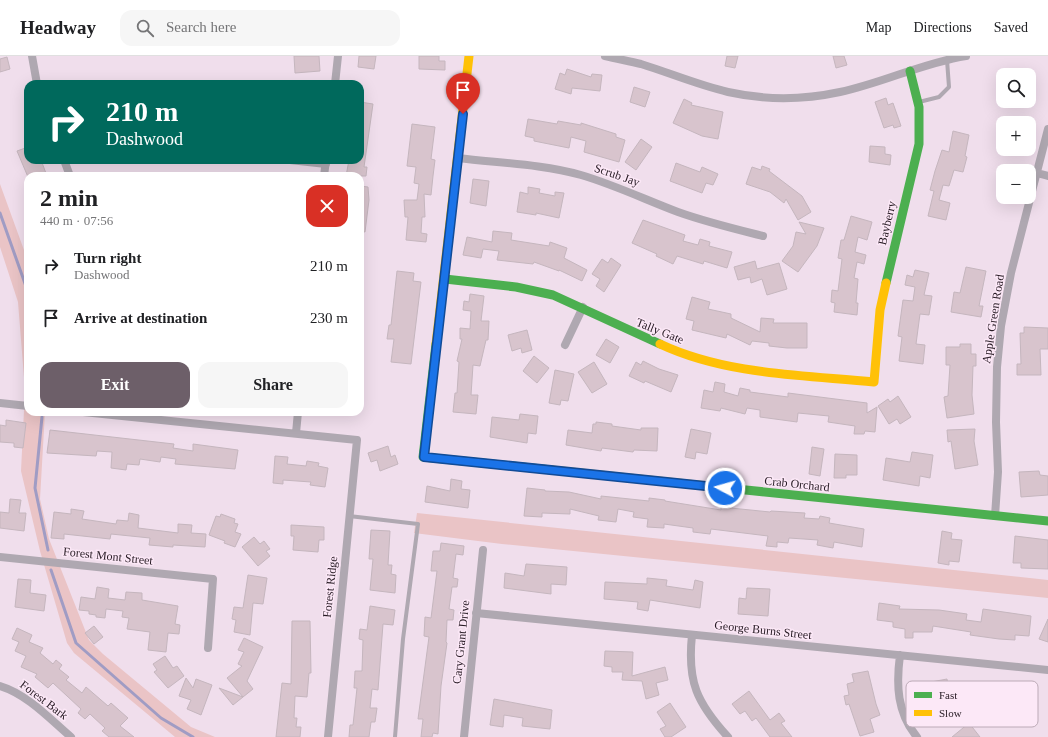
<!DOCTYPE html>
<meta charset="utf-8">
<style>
body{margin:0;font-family:Georgia,serif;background:#f6f6f6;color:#202124;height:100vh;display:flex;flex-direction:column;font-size:15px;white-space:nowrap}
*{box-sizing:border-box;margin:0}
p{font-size:13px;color:#757577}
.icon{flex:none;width:22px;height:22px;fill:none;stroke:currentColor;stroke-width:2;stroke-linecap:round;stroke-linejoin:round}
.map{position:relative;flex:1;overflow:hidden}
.details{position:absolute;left:24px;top:116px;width:340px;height:244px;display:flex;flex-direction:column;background:#fff;border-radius:12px;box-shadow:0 4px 16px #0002}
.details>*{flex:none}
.guide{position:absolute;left:24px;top:24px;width:340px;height:84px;border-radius:12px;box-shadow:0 4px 16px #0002;background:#00695c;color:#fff;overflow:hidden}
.fabs{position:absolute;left:996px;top:12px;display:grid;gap:8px}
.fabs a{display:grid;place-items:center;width:40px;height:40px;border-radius:8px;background:#fff;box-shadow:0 4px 16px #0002;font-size:20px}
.pin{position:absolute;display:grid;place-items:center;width:34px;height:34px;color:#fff;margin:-41px -17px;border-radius:50% 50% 50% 0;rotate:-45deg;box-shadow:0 0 4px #0007}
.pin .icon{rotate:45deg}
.me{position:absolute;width:44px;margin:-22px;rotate:276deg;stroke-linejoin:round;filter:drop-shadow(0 0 3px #0008)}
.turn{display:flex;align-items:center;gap:14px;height:84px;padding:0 16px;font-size:18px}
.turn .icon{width:52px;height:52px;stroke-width:2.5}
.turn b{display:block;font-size:28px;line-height:34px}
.round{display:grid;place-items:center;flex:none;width:42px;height:42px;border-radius:12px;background:#f6f6f6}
.head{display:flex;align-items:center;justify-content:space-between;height:68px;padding:0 16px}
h1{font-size:24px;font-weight:600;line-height:30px}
.action{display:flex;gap:8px;margin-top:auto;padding:8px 16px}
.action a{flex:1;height:46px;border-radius:12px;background:#6d5f69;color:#fff;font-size:16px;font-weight:600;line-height:46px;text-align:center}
.action a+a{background:#f6f6f6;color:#202124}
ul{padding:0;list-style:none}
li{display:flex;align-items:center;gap:12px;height:52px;padding:0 16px}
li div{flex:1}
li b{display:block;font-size:15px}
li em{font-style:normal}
header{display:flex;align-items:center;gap:24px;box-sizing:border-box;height:56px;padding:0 20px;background:#fff;border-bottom:1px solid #e0e0e0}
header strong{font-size:19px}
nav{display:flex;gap:22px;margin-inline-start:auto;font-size:14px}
.search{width:280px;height:36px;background:#f6f6f6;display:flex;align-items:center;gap:10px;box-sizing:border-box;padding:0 14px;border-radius:12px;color:#757577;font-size:15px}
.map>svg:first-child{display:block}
.green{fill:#eac4c6}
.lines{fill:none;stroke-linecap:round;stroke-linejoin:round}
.stream{stroke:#a09cc4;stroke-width:3}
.building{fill:#d8c4cd;stroke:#c5b6be}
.lane{stroke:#afa8b1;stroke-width:4}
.street{stroke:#afa8b1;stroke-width:8}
.fast{stroke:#4caf50;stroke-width:9}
.slow{stroke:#ffc107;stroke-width:9}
.route-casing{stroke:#114b97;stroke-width:10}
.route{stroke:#1a73e8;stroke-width:7}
.labels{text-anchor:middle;stroke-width:3;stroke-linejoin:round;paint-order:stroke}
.street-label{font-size:12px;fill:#261a23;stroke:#fce8f7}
.key{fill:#fce8f7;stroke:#bcaab7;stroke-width:1}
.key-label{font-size:11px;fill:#261a23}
</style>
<header>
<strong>Headway</strong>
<div class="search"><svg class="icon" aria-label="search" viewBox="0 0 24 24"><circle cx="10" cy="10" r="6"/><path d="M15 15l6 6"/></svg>Search here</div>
<nav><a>Map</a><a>Directions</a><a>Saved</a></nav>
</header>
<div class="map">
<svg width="1048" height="681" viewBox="0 0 1048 681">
<rect width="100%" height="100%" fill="#f0deec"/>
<path class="green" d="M0,128L28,205V356H45L40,443L49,483L89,584L103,598L191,671L215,681H175L74,597L67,587L40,495L21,415L25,334L18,246L0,191Z
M417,457L1048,524V542L502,488L414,477Z"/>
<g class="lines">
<path class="stream" d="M0,157L28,236
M42,361L35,432L48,494
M51,514L76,587L161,662L193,681"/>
</g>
<path class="building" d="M294,0H319L320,15L295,17Z
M359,0H376L374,13L358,11Z
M419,0H439V5H445V14L419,13Z
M727,0H738L735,12L725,10Z
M833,0H844L847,9L836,12Z
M7,1L10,13L0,16V3Z
M567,13L591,21L592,18L602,19L600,35L572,32L571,38L555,33L560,17L565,19Z
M634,31L650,36L645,51L630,46Z
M886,42L888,49L893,47L901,70L894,72L893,69L884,72L875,46Z
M684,43L692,47L691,49L723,56L718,83L702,80L673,67Z
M360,46L373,48L364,111H367L366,120H346L349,104H360Z
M528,63L557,68L558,65L581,69V67L616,78V81L625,84L619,106L584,96L586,85L571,81L569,92L534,85V82L525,80Z
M412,68L435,71L431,103L435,104L433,120L431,139L424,138L425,161H422L421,177L427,178L426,186L406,184L408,161H405L404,144H417L419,128L414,127L416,111L407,110Z
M953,75L969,79L965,100L967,101L963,116L954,114L949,130L943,129L939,144L950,147L946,164L928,160L934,135L930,134L935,115L942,94L949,96Z
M641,83L652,91L636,114L625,106Z
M870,90L885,91V98L891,99L890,109L869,106Z
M28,91V104H41L47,120L28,121L17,95Z
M676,107L700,116L702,111L718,118L713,129L706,127L702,137L670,125Z
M762,110L770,113L769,115L802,140L811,156L798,164L786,143L784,147L770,136L746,128L752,111L761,114Z
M473,123L489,125L486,150L470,147Z
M360,130L368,131L369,144L365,176L360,175Z
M528,131L540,133L539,137L555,140V136L564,137L559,162L536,157V159L517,156L520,136L528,138Z
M851,160L872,166L867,184L858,181L855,196L866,199L864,208L857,206L854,222L858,223L856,247H858L857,259L834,256L835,247L831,246L832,234L838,235L842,203L838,202L841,184H844Z
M643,164L685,179L683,185L698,189L700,183L710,186L709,190L732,196L727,212L704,205L703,208L677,200L673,208L656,200L657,198L632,187Z
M799,166L824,172L817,190L798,216L782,205L793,190L796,176L806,178Z
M493,175L512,177L511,184L549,190L550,186L567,192L564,202L587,214L582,225L559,214V215L534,206L533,208L497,204L499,195L483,193L481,202L463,199L467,181L492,186Z
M611,202L621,209L604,236L596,230L600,223L592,218L602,203L608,207Z
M755,205L757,213L779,207L787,233L767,239L762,223L751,227L750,221L738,224L734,211Z
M966,211L986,215L979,250H983L981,261L951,256L954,236L960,237Z
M915,214L929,217L924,239L932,240L929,259L920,258L916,288L925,289L923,308L899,305L902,281L898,280L903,244L913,245L915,231L905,229L907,219L913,221Z
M397,215L414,217L413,225L421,226L411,308L391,306L394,283H387L389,269H391Z
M470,238L484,240L481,265H489L488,284H486L480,310L473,309L471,339H478L476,358L453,356L455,337H457L459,306L457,305L462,283H460V272L470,273L471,255L463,254L464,245L469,246Z
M692,241L710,246L708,253L731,258V262L760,276L761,262L774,263L773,267H807V292H787L769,290V287L752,285L750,289L727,278L726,282L692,274L694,265L686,263Z
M1024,271L1048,272V293H1040L1041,319H1017V308H1021L1020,277H1024Z
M527,274L532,294L522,297L521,292L512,295L508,279Z
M606,283L619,291L610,307L596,299Z
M960,288H971V298H976V310H973L972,339L974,358L947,362L944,341L948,340L950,309H946V291H960Z
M534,300L549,312L537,327L523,315Z
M643,305L659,313L678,319L671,336L645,325L644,327L629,320L636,306L641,309Z
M594,306L607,328L592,337L578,316Z
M555,314L574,318L568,345L561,344L560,349L549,347Z
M715,326L725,328L724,336L738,340L740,332L750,334V336L788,341V337L867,347V357L877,351L875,376L865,375L864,378H854L855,370L828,366L829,360L798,357L797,366L760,361V354L747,352L745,358L721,352L720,355L701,352L704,334L713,336Z
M898,340L911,361L900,368L897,363L889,368L878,350L888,343L890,346Z
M520,358L538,360L536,378L528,377L527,387L490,381L492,361L519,364Z
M6,364L26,367L23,392L14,391V387L0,386V369L6,370Z
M596,366L612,368V370L641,374V372H658L657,395L634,394L633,396L602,392L601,395L566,389L568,374L592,377L593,368H596Z
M691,373L711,377L707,398L696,396L695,403L685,401Z
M975,373L974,385L978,409L955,413L951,385L948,386L947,374Z
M50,374L174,388L173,392L193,395V388L238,394L235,413L175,408L176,403L161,401L160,406L140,403L139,409L127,408L126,414L111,412L112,396L97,395L96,400L47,397Z
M388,390L391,401L395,399L398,408L380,415L377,404L371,406L368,397Z
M812,391L824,393L820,420L809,418Z
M912,396L933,399L930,422L920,420L919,430L883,424L886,402L910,406Z
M835,398L857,399V419H846V422H834Z
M275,400L288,401L287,408L306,410L307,405L319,407L318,410L328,412L325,431L310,429L311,426L283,424V428L273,427Z
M1039,415L1040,419L1048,420V439L1021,441L1019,416Z
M451,423L462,425L461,433L470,434L468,452L425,446L427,430L450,435Z
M527,432L545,434V435L569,436L601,443V440L649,445V442L665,444V445L721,454V451L770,456L771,455L805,457L804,462L819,463L820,460L830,462L829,467L864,473L862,491L834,486L833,492L817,489L818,484L789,482L788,487L777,486V491L766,490L768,480L711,473L710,478L693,476V472L664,468V472L647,471L648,463L633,461L634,456L618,453L616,466L598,464L599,460L570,453V458L542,457V461L524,460Z
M10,443L21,444L19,457H26L24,475L0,472V456L9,457Z
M71,453L84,455L82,463L116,468L117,464L128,465L129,457L139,459L138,472L178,477V468L192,469L191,477L206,478L205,491L173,489V491L149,489L150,482L111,478L110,483L64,478V483L51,482L54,456L71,458Z
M221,458L235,463L234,467L238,468L235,476L241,478L235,491L224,487L225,485L209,479L216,460L220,461Z
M291,469L324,471V484H319L318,496L293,494L294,480H291Z
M371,474L390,475L388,509H392L391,518L396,519L395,537L370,534L373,503H369Z
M942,475L952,477L951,483L962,484L959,506L949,505V509L938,507Z
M1015,480L1048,484V513L1021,512V507H1013Z
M254,481L260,488L264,485L270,493L266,495L270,500L258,510L242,491Z
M441,487L464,490L463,499L456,498L453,522L458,523L457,531H452L449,553L454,554L453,564H447L446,586L447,587L441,630L438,678L433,677L432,681H421L423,663H418L429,581L424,580L425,561L431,562L437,515H431L433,495H440Z
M526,508L567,511L566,529L551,528V538L504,532L505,517L524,520Z
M248,519L267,522L263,548L253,547L250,579L234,576L236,564L232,563L234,551L243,552Z
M647,522L667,524L666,530L693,534L695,524L703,526L700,552L650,544L648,555L637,553L638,546L604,543L605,526L647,528Z
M18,523L31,524L30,537L46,539L44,555L15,551Z
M97,531L109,533L108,542L125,544L126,536L142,537V544L178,550L175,568L180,569L179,578L168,577L166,596L148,594L150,576L127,573L129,562L122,561L123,555L106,553L105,562L96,561V559L89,558V555L79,554L81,541L95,543Z
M747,532L770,533L768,560L738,558L739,542L746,543Z
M879,547L900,550L899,553L939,554L967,558L966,564L981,566L983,553L1031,560L1029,580L1015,579V584L999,583L970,579L971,576L933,570L932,576H913V582H905V573L893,571V566L877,564Z
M370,550L395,554L393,569L383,568L378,634L372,633L370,652H377L375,666H371L369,681H349L350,669H353L357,632H354L355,615H362L363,584L359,583L360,573L367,574Z
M1048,563V586L1039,583Z
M292,565H310L311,617H309L307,641L295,640L294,662H297L296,671H301L300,681H276L282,627L291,628Z
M94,570L103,581L94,588L85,577Z
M17,572L32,579L29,586L43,592L40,597L53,608L56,604L62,609L59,613L69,621L66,624L82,637L86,631L108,650L111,647L128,662L120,670L134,681H109L102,675L105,672L90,658L85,663L78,657L81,653L53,627L48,632L35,621L37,618L21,611L26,600L15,595L19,586L12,583Z
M244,582L263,591L247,625L253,633L233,649L219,632L243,641L227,622L242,610L238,608L244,596L238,594Z
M605,595L633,596L632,620L665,611L668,624L656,627L659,639L646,643L642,625L622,624L623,616H612V611L604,610Z
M165,600L173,612L177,610L184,620L168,632L154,616L157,614L153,608Z
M868,615L876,648L880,659L870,663L874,676L860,680L849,648L846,649L844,640L849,639L847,628L854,626L852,618Z
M186,622L193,632L196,623L212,629L201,659L187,653L191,644L179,640Z
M947,623L950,644L935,646L931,626Z
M749,635L770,664L779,657L785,665L781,667L792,681H770L756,662L752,665L745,655L740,658L732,648Z
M494,643L552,654L550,673L522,670L523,662L504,659L503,671L490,669Z
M670,647L686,671L671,681H665L660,673L666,670L657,656Z
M969,667L980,681H952Z"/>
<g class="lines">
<path class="lane" d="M919,46L939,41L949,31L947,4
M349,460L418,468L403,583L395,681"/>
<path class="street" d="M32,0L37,28
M605,0C617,3 629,5 641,8C670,17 698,29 728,36C764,44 803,44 840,36C883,27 922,7 966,0
M335,28L338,0
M458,102C498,107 542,108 581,119C615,129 646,144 678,156C706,166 735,173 763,180
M64,104L70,120
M290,104L326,108
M1037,117L1048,120
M324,120L326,104
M565,289L583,251
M0,347L28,350
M83,356L357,384L328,681
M296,377L298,356
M995,460L998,416L996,366L997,311L1001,270L1011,217L1048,73
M0,501L213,523L208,592
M476,557L1048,614
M692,579C687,626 697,647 728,681
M900,599C896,629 897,657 917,681
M0,630C27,638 50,663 71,681
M464,681L483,494"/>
<path class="fast" d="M445,223L516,231L553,239L660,288
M886,227L919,88V51L910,15
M436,288L423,401L552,414
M736,433L1048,465"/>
<path class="slow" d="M436,288L469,0
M660,288C726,319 803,319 874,326L880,254L886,227
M552,414L736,433"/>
</g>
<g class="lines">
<g class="route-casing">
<path id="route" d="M463,58L424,401L725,432"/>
</g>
<use href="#route" class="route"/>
</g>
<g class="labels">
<g class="street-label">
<text transform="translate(617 119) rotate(19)" y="4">Scrub Jay</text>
<text transform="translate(887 167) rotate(-77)" y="4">Bayberry</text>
<text transform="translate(993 263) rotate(-81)" y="4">Apple Green Road</text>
<text transform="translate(660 275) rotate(22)" y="4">Tally Gate</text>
<text transform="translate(797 428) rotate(6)" y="4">Crab Orchard</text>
<text transform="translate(108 500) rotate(6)" y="4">Forest Mont Street</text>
<text transform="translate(330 531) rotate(-84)" y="4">Forest Ridge</text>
<text transform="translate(763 574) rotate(6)" y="4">George Burns Street</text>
<text transform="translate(461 586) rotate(-84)" y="4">Cary Grant Drive</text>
<text transform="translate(44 644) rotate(37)" y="4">Forest Bark</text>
</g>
</g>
<rect x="906" y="625" width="132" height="46" rx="6" class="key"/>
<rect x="914" y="636" width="18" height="6" fill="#4caf50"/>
<rect x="914" y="654" width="18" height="6" fill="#ffc107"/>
<g class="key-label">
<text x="939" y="643">Fast</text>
<text x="939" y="661">Slow</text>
</g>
</svg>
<div class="fabs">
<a><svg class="icon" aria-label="search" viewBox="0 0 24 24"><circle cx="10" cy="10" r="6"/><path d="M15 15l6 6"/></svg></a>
<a>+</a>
<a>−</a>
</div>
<div class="pin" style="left:463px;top:58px;background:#d93025"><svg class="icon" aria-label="arrive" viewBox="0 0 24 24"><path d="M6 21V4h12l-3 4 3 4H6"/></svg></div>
<svg class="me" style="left:725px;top:432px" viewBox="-20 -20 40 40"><circle r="17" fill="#1a73e8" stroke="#fff" stroke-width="3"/><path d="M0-11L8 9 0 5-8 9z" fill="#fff"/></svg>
<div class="guide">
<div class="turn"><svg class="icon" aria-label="right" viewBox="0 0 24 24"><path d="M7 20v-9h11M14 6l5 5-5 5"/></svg><div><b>210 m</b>Dashwood</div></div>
</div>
<section class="details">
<div class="head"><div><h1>2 min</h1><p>440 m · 07:56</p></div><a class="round" style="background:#d93025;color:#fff"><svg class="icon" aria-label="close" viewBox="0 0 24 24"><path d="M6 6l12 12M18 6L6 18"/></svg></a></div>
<ul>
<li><svg class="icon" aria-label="right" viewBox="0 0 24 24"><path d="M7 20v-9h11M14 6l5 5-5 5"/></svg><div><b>Turn right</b><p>Dashwood</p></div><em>210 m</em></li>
<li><svg class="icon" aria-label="arrive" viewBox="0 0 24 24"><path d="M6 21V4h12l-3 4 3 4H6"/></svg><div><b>Arrive at destination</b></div><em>230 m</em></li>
</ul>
<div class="action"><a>Exit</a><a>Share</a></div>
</section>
</div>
